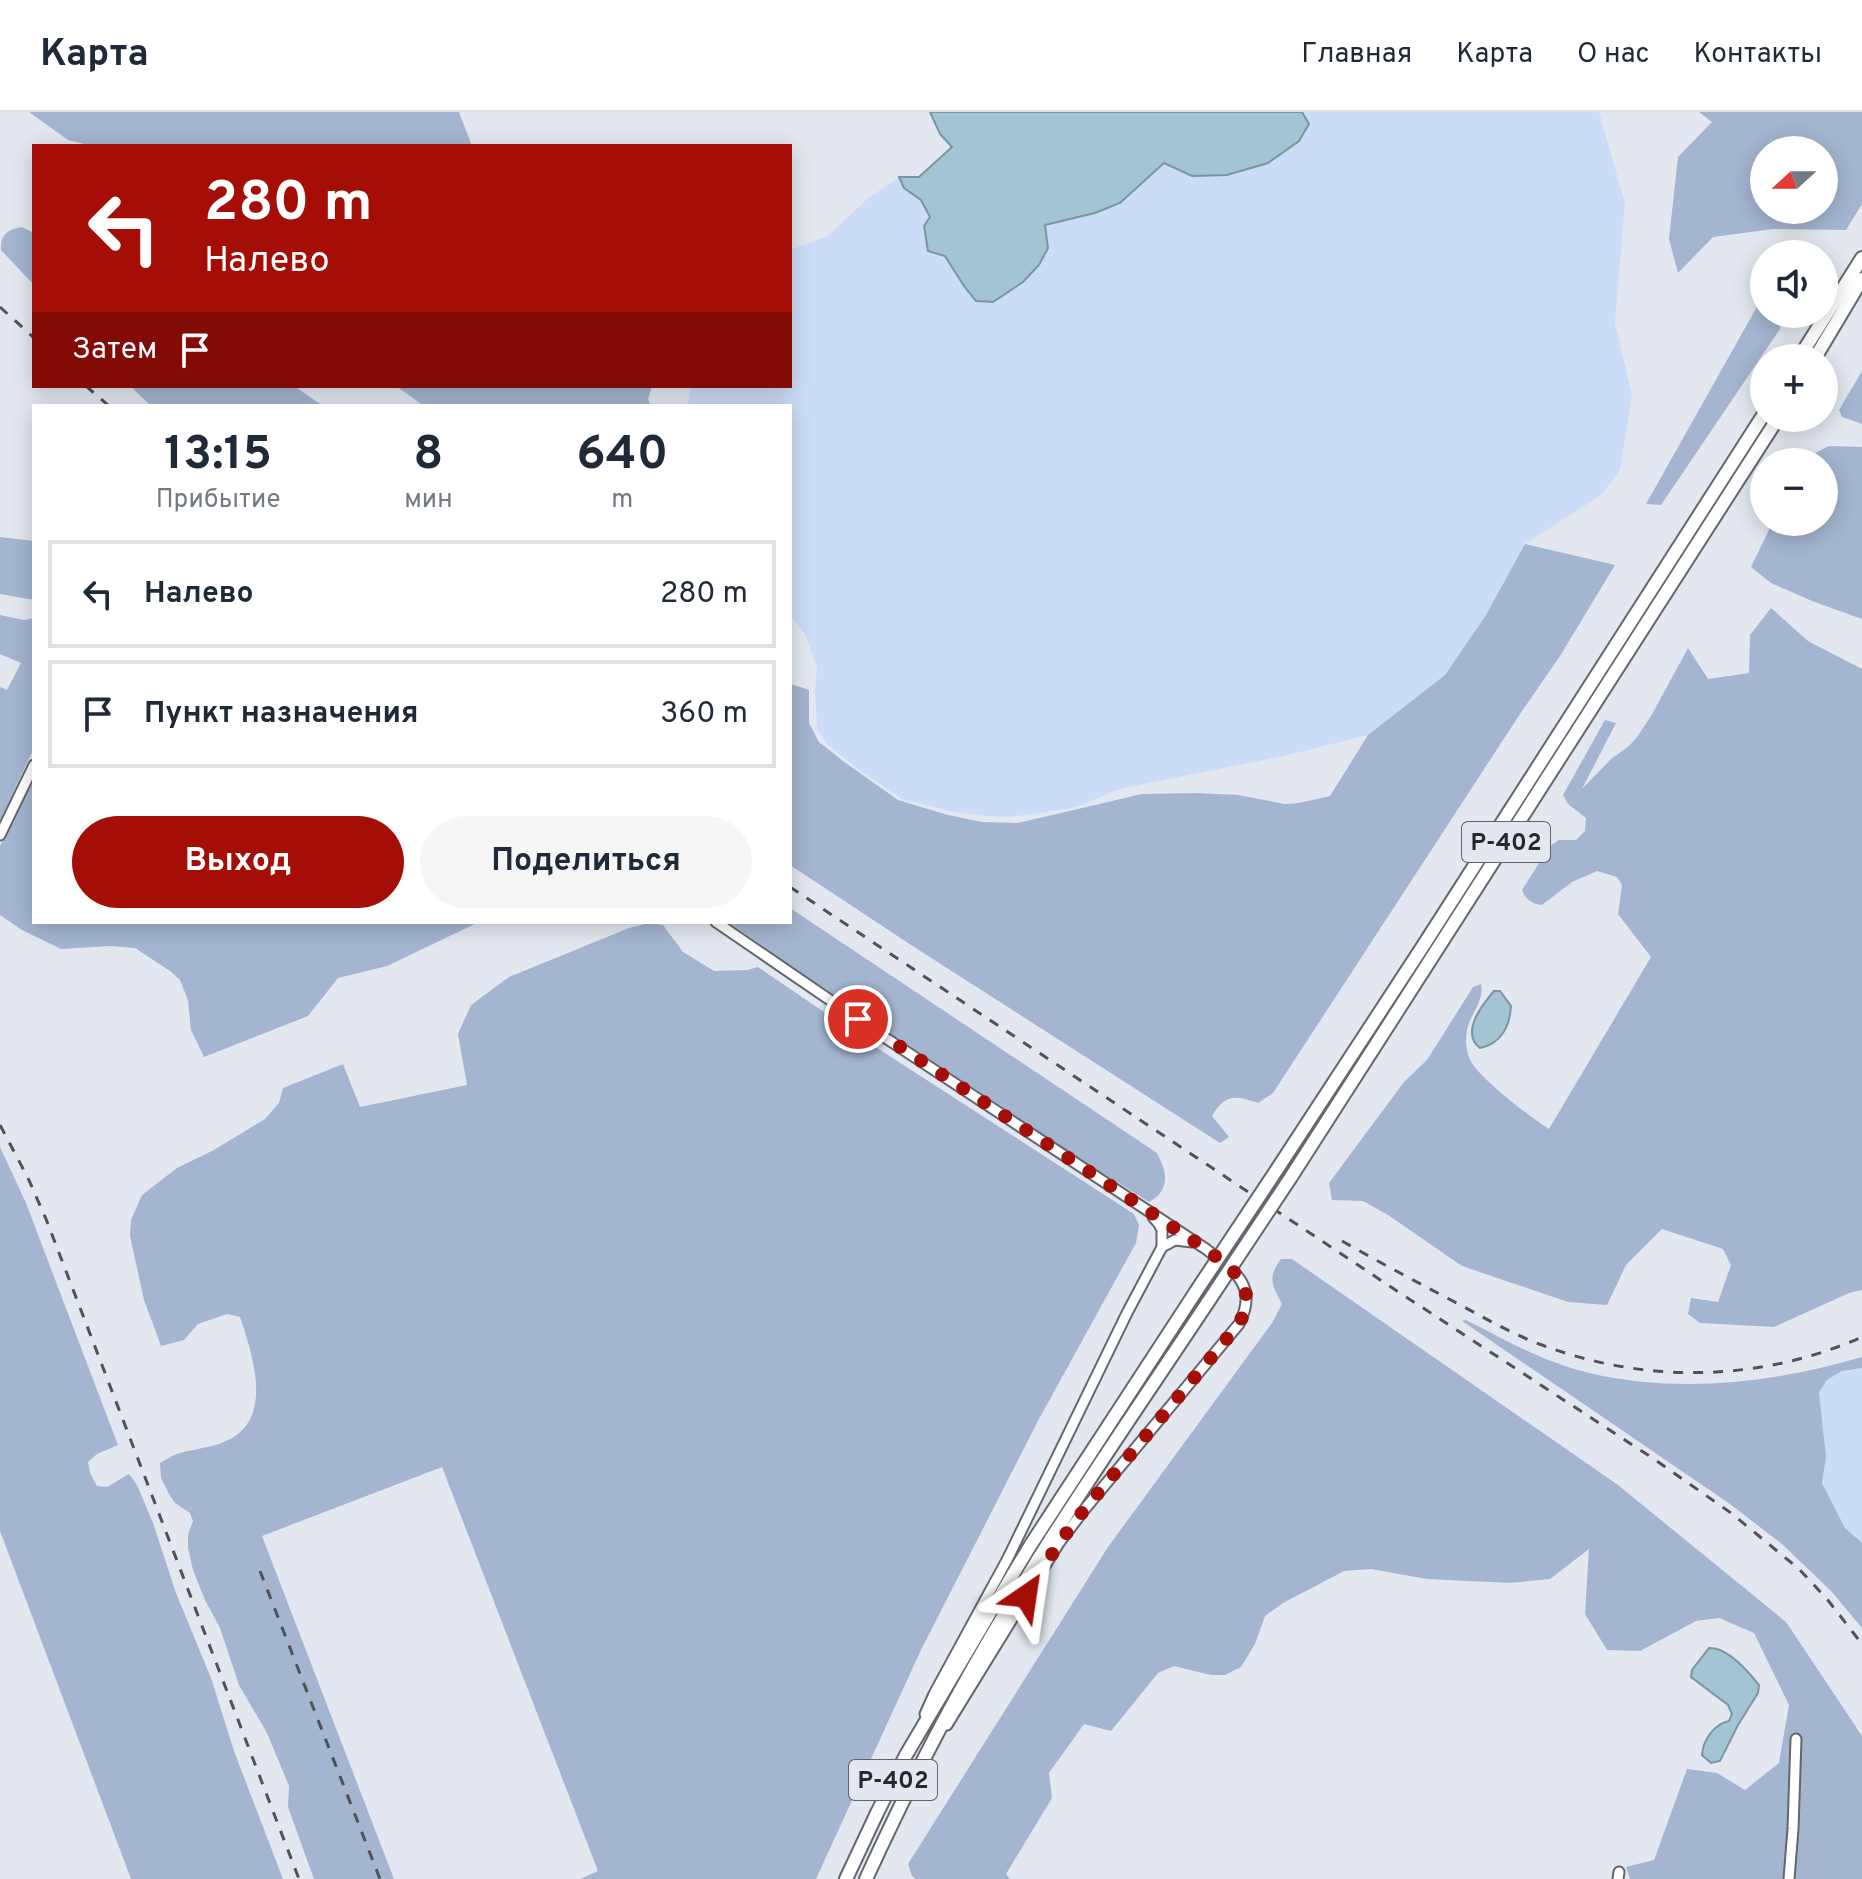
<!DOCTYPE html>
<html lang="ru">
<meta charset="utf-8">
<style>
body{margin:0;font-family:Overpass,sans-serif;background:#f6f6f7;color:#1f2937;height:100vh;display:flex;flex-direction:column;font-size:30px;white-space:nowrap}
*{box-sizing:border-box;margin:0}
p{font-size:26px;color:#747a83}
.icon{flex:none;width:44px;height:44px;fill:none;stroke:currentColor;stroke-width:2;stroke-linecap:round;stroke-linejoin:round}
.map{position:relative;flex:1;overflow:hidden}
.side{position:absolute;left:32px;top:292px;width:760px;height:520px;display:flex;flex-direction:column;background:#fff;border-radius:0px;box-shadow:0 4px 20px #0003}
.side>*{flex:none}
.banner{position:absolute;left:32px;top:32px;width:760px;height:244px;border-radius:0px;box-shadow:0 4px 20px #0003;background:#a40e07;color:#fff;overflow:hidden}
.needle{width:52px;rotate:249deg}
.controls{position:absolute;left:1750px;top:24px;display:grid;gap:16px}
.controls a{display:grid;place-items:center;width:88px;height:88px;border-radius:50%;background:#fff;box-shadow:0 4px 20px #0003;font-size:40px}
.pin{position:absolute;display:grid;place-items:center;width:68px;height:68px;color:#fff;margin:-34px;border:4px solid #fff;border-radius:50%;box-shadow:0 2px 8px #0007}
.me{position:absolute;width:88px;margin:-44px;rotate:32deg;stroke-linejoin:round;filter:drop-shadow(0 0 6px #0008)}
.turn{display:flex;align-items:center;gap:28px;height:168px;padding:0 40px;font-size:36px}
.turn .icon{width:104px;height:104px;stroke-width:2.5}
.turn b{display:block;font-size:56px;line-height:68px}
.then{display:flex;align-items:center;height:76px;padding:0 40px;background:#0003;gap:16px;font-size:30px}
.eta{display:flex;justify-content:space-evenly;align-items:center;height:136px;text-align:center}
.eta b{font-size:48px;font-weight:700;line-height:56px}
.action{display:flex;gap:16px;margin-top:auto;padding:16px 40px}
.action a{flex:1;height:92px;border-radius:48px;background:#a40e07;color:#fff;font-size:32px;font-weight:700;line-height:92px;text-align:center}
.action a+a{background:#f6f6f7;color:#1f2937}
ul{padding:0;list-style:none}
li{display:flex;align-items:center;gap:24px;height:108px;margin:0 16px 12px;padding:0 24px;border:4px solid #e0e1e3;border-radius:0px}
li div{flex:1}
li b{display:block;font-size:30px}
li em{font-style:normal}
header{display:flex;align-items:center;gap:48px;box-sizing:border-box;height:112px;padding:0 40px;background:#fff;border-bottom:2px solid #e0e1e3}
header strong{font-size:38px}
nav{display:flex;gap:44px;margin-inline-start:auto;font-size:28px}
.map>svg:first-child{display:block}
.green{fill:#cbdcf6}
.forest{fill:#a3b5cf;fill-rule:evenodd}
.water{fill:#a2c4d3;stroke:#7d95a1;stroke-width:2}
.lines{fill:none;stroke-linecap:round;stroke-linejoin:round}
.minor-casing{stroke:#63676e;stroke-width:13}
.major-casing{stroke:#63676e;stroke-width:16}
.minor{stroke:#fff;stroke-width:9}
.major{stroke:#fff;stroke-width:12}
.rail{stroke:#505257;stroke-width:3;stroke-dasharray:10 10;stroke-linecap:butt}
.major-bridge-casing{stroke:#63676e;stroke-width:16;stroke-linecap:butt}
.major-bridge{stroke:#fff;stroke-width:12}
.route{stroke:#a40e07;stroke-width:14;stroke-dasharray:0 25.2}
.labels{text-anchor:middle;stroke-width:7;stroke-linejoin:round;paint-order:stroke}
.shield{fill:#e3e8f0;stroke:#5f6266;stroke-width:2}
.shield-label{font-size:24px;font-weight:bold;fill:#26282b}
</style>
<header>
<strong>Карта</strong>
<nav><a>Главная</a><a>Карта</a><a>О нас</a><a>Контакты</a></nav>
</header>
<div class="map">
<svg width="1862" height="1767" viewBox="0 0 1862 1767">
<rect width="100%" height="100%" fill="#e3e8f0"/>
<path class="green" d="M1302,0H1599L1625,91L1615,211L1632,283L1620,358L1601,383L1525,432L1486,503L1445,563L1368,623L1280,645L1120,677L1076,695L1035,702L1007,705L985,704L955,700L902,687L862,660L827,632L817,617L815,579L817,555L805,522L790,503V294H688L691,274H790V138L828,124L867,87L899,65L904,76L921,88L930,105L945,144L964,174L976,189L993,190L1006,179L1048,136L1045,113L1164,51L1309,12Z
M1862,1256V1431L1845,1416L1822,1371L1826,1345L1819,1280L1827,1268L1843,1259Z"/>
<path class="forest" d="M29,0H459L472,34H92L68,28Z
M1699,0H1862V92L1846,118L1773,117L1713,125L1678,161L1669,127L1678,45L1712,10ZM1764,38H1824V98H1764Z
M22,115L34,121V173L1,138C0,124 7,117 22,115Z
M1764,191V202H1781L1780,217L1661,393L1646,392L1758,193Z
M1862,259V312L1842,305L1839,298Z
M130,274H294L323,294H151Z
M396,274H652L648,287L651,294H424Z
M1829,334L1862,335V507L1812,489L1771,471L1751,455L1769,418V410H1824V350H1797Z
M0,425L34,429V488L0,482Z
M1525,432L1615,453L1560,544L1520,602L1273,981L1258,991C1235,983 1225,982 1212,1004L1229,1025L1220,1031L911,833L790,753L791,572L809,578V611L819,630L843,649L898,688L948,703L982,710L1018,711L1142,682L1195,681L1238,683L1285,692L1299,691L1330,684L1368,623L1445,563L1486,503Z
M1771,496L1808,529L1862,557V1178L1849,1181L1774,1215L1700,1211L1688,1202L1691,1186L1718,1190L1731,1153L1723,1137L1662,1117L1626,1153L1607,1193L1568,1190L1462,1154L1388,1103L1363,1089L1332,1088L1329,1071L1404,970L1427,948L1473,875L1481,872C1484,888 1473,899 1468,914C1465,925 1465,940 1472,951C1482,968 1531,1006 1549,1017L1651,845L1618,802L1622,773L1617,765L1597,759L1572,770L1542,793C1532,792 1525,787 1522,778L1550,734L1559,728H1576L1585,719L1586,706L1568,692L1563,683L1605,608L1616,611L1582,677L1611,647L1629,634L1637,625L1651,604L1688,536L1708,567L1749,561L1750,523Z
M0,503L24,508L34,506V636L0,708V575L7,578L21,551L0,542Z
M34,668V810H479L387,854L338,866L308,904L204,945L191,918L188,888L180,868L170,859L135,836L110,834L61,837L22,818L0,803V734Z
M790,796L1157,1041C1167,1060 1171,1078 1149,1090L986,988L728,810H790Z
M649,811L663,813L683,840L714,859L747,858L758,855L871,932L1134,1102L1139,1113L1136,1131L1039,1307L920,1540L816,1767H580L598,1759L442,1355L262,1424L394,1767H314L288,1695L289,1674L267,1621L239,1573L220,1516L205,1488L193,1458L188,1436V1422L193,1409L190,1401L175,1391L169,1382L161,1366L160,1351C166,1348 171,1344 177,1342C195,1336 215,1336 232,1326C273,1302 252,1241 240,1205L227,1202L198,1212L184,1228L161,1234L144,1188L130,1124L131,1108L142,1083L177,1056L214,1038L265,1007L279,991L283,976L343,952L360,995L467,973L458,922L471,893L509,865L629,816Z
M0,1035L26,1091L118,1333L97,1342L88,1350L90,1361L97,1374L107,1375L129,1362L137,1373L153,1411L176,1481L211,1566L234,1639L283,1767H131L0,1419Z
M1281,1147H1292L1618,1373L1786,1510L1862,1624V1767H1630L1626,1755L1654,1748L1687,1657L1717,1661L1745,1678L1779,1651L1789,1593L1754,1521L1719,1506L1696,1509L1640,1539L1607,1538L1585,1502L1589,1437L1550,1467L1510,1471L1427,1467L1371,1457L1344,1459L1283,1491L1265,1504L1255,1532L1241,1555L1225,1563H1211L1174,1554L1158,1561L1111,1619L1084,1612L1049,1661L1052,1686L1006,1762L1010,1767H916L912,1764L908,1752L1108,1435L1272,1211L1282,1192C1272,1173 1267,1166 1281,1147Z
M1466,1208C1505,1228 1546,1251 1589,1261C1680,1282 1773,1271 1862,1245V1256L1842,1259L1827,1268L1819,1280L1826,1345L1822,1371L1845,1416L1862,1431V1516L1831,1479L1782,1432L1730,1392L1462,1209Z"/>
<path class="water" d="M930,0H1302L1309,12L1299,29L1268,51L1227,63L1192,64L1164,51L1120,91L1095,101L1045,113L1048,136L1039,153L1023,170L993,190L976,189L964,174L945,144L928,139L924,114L930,105L921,88L904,76L899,65H919L952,35L940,22Z
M1494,879H1500L1511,894C1510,914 1501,932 1480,936C1460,921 1482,893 1494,879Z
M1709,1536C1727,1535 1748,1559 1759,1573L1758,1581L1738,1613L1720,1649L1711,1651L1702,1643C1703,1628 1714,1612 1729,1609L1732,1602L1728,1593L1691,1565L1692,1558Z"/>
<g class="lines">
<g class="minor-casing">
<path id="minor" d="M0,723L34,653
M716,810L881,923L1206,1137C1234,1159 1259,1173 1239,1212L1084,1398L1059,1431L947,1613
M1162,1135L1175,1128L1192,1130
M925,1602L934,1582L1008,1446L1127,1201L1162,1135V1118L1159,1112L1153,1105
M1618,1767L1619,1760
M1789,1767L1793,1717L1796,1627"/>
</g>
<g class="major-casing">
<path id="major" d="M1799,246L1862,146
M1815,246L1862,167
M1278,1056L1425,831L1764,302
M1291,1065L1778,306
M846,1767L877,1701L906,1643L991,1499L1030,1434L1195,1181
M866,1767C895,1704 925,1642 959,1581C1033,1446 1123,1318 1208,1190"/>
</g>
<use href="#minor" class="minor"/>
<use href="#major" class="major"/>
<path class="rail" d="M0,195L34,226
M86,274L109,294
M790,775L1394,1177L1654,1347L1731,1401L1799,1457L1827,1487L1862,1532
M0,1013L28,1066L46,1107L299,1767
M1342,1129C1377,1149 1413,1168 1449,1187C1480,1203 1509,1221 1542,1233C1646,1272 1760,1270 1862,1225
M260,1459L380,1767"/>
<g class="major-bridge-casing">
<path id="major-bridge" d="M1195,1181L1278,1056
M1208,1190L1291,1065"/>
</g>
<use href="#major-bridge" class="major-bridge"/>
</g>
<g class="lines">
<path class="route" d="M858,907L1206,1137C1234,1159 1259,1173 1239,1212L1084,1398L1059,1431L1026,1484"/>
</g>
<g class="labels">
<g class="shield">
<rect x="1462" y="710" width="88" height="40" rx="6"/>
<rect x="849" y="1648" width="88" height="40" rx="6"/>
</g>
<g class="shield-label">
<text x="1506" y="738">Р-402</text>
<text x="893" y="1676">Р-402</text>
</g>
</g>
</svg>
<div class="controls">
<a><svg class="needle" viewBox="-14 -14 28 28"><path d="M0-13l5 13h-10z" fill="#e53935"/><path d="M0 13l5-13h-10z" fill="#747a83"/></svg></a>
<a><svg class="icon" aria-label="sound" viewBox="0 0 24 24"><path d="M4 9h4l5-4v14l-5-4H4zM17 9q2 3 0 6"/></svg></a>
<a>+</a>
<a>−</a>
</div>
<div class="pin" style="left:858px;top:907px;background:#d93025"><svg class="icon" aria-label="arrive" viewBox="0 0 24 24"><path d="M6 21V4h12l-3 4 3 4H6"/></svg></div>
<svg class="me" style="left:1026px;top:1484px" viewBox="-20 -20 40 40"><path d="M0-17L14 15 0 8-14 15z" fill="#a40e07" stroke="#fff" stroke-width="4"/></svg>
<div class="banner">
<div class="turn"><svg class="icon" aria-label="left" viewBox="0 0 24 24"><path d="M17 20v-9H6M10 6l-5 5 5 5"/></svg><div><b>280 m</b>Налево</div></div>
<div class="then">Затем<svg class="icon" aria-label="arrive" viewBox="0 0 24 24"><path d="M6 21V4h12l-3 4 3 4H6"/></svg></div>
</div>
<section class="side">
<div class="eta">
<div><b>13:15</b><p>Прибытие</p></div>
<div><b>8</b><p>мин</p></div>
<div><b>640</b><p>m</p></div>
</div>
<ul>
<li><svg class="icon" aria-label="left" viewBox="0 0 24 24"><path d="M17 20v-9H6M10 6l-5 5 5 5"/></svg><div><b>Налево</b></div><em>280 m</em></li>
<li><svg class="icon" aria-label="arrive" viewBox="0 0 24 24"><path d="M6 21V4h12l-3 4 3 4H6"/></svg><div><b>Пункт назначения</b></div><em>360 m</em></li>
</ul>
<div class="action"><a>Выход</a><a>Поделиться</a></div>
</section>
</div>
